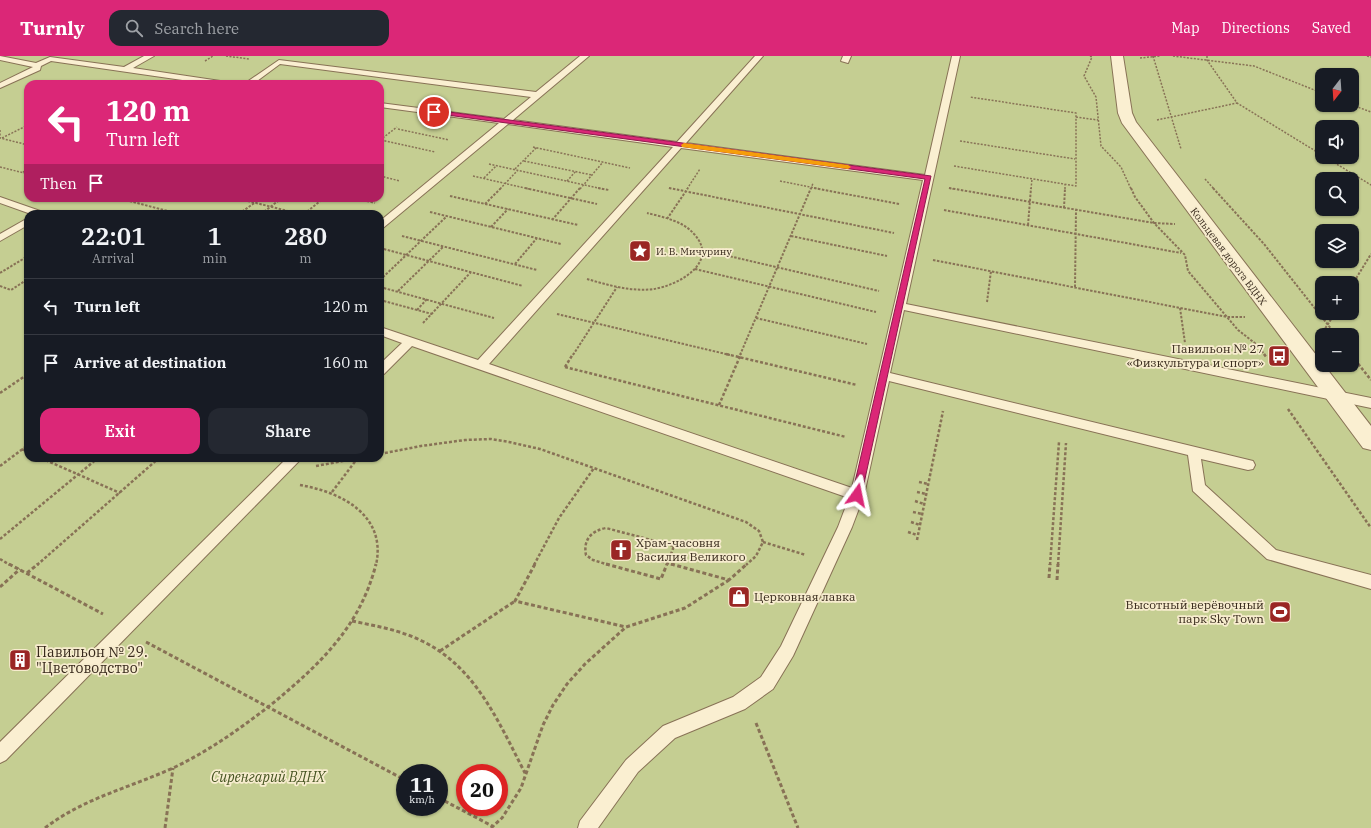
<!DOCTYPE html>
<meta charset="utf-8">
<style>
body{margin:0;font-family:"IBM Plex Serif",serif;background:#242831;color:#f1f3f6;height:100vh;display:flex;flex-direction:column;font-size:15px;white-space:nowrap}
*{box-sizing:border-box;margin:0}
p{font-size:13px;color:#9ea1a6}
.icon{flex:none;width:22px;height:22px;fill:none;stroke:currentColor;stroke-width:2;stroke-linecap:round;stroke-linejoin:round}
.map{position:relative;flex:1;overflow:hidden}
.panel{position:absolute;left:24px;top:154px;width:360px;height:252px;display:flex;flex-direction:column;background:#171b24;border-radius:12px;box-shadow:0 1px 3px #0004}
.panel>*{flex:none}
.guide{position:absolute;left:24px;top:24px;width:360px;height:122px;border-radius:12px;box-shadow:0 1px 3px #0004;background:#db2777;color:#fff;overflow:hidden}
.needle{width:26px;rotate:197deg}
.controls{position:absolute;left:1315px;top:12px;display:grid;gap:8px}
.controls a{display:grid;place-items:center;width:44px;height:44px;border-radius:8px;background:#171b24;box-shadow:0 1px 3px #0004;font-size:20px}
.speed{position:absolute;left:396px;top:708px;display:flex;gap:8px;font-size:20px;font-weight:700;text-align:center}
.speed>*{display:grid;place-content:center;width:52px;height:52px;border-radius:50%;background:#171b24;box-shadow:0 1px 3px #0004;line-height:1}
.speed small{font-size:10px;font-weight:400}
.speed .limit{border:6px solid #d22;background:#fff;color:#111}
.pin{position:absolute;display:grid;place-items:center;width:34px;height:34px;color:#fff;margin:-17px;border:2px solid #fff;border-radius:50%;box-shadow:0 1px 4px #0007}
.me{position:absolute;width:44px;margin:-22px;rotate:12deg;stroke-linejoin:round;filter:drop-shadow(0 0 3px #0008)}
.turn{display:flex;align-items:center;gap:14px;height:84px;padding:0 16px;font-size:18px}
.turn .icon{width:52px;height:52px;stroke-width:2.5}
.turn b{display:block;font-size:28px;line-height:34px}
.then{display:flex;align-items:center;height:38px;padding:0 16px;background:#0003;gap:8px;font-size:15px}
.eta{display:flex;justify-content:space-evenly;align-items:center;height:68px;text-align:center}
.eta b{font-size:24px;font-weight:600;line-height:28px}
.button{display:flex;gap:8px;margin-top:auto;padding:8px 16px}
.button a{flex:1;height:46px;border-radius:12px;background:#db2777;color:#fff;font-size:16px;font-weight:600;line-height:46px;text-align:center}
.button a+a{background:#242831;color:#f1f3f6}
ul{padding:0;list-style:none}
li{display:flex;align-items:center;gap:12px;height:56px;padding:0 16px;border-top:1px solid #363941}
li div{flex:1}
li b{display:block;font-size:15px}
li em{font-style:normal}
header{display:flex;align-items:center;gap:24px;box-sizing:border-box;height:56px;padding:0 20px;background:#db2777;color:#fff}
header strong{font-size:19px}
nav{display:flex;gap:22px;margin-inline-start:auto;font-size:14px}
.search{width:280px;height:36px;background:#242831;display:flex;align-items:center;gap:10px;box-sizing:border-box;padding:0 14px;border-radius:12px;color:#9ea1a6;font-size:15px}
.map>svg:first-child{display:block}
.green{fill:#c5ce92;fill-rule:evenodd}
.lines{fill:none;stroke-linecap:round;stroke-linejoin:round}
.lane-casing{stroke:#887256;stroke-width:2}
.street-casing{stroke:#887256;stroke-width:2}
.path-far3{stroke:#887256;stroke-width:1.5;stroke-dasharray:2 1.5;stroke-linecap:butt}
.path-far2{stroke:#887256;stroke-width:2;stroke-dasharray:2.5 1.5;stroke-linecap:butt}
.path-far1{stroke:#887256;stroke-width:2.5;stroke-dasharray:3 2;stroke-linecap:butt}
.path{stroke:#887256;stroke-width:3;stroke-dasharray:4 2.5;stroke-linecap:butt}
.lane{fill:#faefd1;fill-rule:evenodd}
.street{fill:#faefd1;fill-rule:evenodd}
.route{fill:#db2777;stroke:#8e194d}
.slow{fill:#f59e0b}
.labels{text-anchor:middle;stroke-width:3.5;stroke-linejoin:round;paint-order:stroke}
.far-poi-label{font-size:10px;fill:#37291b;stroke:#f7ecce;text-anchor:start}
.far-street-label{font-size:10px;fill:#37291b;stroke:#f7ecce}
.poi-label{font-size:12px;fill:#37291b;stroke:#f7ecce;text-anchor:end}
.near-poi-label{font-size:14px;fill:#37291b;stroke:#f7ecce;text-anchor:start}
.near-park-label{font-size:14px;font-style:italic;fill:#465421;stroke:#f7ecce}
</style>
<header>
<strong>Turnly</strong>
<div class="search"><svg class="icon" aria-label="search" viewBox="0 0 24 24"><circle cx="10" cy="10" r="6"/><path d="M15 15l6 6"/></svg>Search here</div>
<nav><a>Map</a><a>Directions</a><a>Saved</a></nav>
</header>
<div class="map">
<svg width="1371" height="772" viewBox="0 0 1371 772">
<rect width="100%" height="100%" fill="#f0e2be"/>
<path class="green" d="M0,0H1371V772H0ZM1322,19H1352V49H1322ZM28,28H380V142H28ZM1322,71H1352V101H1322ZM1322,123H1352V153H1322ZM28,158H380V402H28ZM1322,175H1352V205H1322ZM1322,227H1352V257H1322ZM1322,279H1352V309H1322ZM405,717H439V751H405ZM465,717H499V751H465Z"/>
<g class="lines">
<g class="lane-casing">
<path id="lane" d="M0,0L36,7L50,1L124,11L144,0H154L133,12L227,26L231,28H210L51,5L41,10L40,14L0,32V27L33,11L0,4Z
M580,0H589L513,64L677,86L755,0H763L686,87L925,119L952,0H960L906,248L1371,342V352L904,254L890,317L1253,405L1255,409L1253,413L1248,414L1201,403L1205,429L1276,494L1371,519V533L1267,503L1193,435L1188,399L889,325L864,439L852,471L793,600L773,633L745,653L675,682L638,716L598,772H578L580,765L626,704L663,670L733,641L761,621L781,590L838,471L849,442L412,290L384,318L380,319V308L402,287L380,279V271L478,304L673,91L508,68L383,172L380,173V165L499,67L380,51V47L504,63L531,41L280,8L253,28H244L279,4L536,36ZM681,92L923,124L852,432L489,308Z
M843,0H851L848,7L841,5Z
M0,141L43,156L45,158H31L0,147Z
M28,162V169L0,185V178Z
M287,402H302L6,704L0,707V686Z"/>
</g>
<g class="street-casing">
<path id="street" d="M1111,0H1123L1132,57L1136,66L1371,370V394L1363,392L1122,67L1118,57Z"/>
</g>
<path class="path-far3" d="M226,0L249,3
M1090,0L1092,1L1084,20L1096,41L1101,90L1121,111L1131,133
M1153,0L1181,93
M1173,0L1254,10L1322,37
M1207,0V4L1237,47L1322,99
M1367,0L1371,1
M1140,2L1160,0
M205,5L213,0
M1352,49L1371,56
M1076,61L1098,64
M1157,64L1237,47
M398,73L449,84
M0,74V82L28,89
M2,82L28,69
M380,84L397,71
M381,84L435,96
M960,85L1075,103
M533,91L630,112
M1325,101L1371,129
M524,105L592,119
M489,108L603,133
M954,110L1076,130V57L970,41
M0,111L28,118
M515,113L537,91
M23,116L28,114
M380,120L400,125
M473,120L529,133
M484,122L496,110
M1205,123L1214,133
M567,125L575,116
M780,125L820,133
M669,132L672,133
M949,132L953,133
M500,133L518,114
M580,133L603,106
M687,133L700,113
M811,133L813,127
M1031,133L1032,123
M1065,133V128"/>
<path class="path-far2" d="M525,132L597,148
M598,132L609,134
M669,132L894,177
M814,132L899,148
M949,132L1154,167L1175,168
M1131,132L1135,141L1154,167L1185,199L1188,215L1238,274L1256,288L1265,299
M1213,132L1264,188L1336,279
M450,140L578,169
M118,142L179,158
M236,142L300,158
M355,142L375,147
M485,148L501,132
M1064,152L1065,132
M944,154L1181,197
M430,156L561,188
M239,158L261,142
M261,158L282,142
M304,158L324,142
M667,163L688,132
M552,164L580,132
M1028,169L1031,132
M491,171L508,153
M402,180L537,214
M791,180L887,200
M380,192L523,230
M703,194L879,235
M933,204L1227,261H1245
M515,208L537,182
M695,213L876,256
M0,217L28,200
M587,223C608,229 631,236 654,233C679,229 720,206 694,178C683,165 663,161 647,157
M380,224L446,161
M1352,229L1371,198
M0,230L11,234L28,223
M380,231L494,262
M1075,231L1076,154
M398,235L443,191
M380,244L432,258
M987,246L991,215
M1180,252L1185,287
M417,254L427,243
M557,258L730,299
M756,262L867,288
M423,267L471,216
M1321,279L1335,257
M573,299L617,231
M740,299L811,132"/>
<path class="path-far1" d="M726,298L857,329
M1264,298L1267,302
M1352,300L1371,324
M565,311L846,381
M565,311L573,298
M0,337L28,318
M719,349L741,298
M1288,353L1371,472
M22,393L28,396
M380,398L421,390L465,384L491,383L509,386L540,393L746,466L759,475L763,486L756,500L746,509
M41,402L120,437
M0,410L28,389
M316,410L359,402
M919,426L928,428
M300,429C341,436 387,459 376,509
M332,436L357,403
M917,436L926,438
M915,445L924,448
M913,456L922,458
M911,466L920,469
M908,476L917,479
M0,483L98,402
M917,484L943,355
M763,486L806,499
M647,501L674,509
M0,503L10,509
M37,509L159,402
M534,509L559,462L594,412
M609,509L593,504L586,499C583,484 591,475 606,472L674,490L667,509
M1050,509L1059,386
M1058,509L1066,387"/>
<path class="path" d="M9,508L103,558
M535,508L515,545L626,571
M606,508L661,523L667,508
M671,508L729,524L747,508
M27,517L38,508
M1049,522L1050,508
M1057,524L1058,508
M0,531L20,513
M352,565C376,570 400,574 422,585C476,611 499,667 525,717
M146,586L405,724
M440,595L515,545
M756,667L798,772
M439,742L496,772
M45,772C84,742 129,732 173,712C209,695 241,672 272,648C320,608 360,571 376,508
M165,772L173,712
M491,772L502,762L521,732L543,669L553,649L567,628L585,608L626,571L685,552L729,524"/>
<use href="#lane" class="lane"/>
<use href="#street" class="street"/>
</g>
<path class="route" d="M434,54L931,120L861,441H854L852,439L925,123L432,57Z"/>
<path class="slow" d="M684,87L848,109L851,111L848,113L682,91L681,89Z"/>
<defs>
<g id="sight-square" transform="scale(1.15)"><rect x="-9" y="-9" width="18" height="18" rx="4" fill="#9a2624" stroke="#f7ecce"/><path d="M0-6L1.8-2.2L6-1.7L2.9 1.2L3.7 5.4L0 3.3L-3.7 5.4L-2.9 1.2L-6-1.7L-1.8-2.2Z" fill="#fff"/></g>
<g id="bus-square" transform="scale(1.15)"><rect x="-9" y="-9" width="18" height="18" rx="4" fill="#9a2624" stroke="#f7ecce"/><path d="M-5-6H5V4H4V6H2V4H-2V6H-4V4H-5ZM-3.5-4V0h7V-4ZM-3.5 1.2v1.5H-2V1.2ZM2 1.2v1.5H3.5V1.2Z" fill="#fff"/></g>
<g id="church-square" transform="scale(1.15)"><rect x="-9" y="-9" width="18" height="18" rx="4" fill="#9a2624" stroke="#f7ecce"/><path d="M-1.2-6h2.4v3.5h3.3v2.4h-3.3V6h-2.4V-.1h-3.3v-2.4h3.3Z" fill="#fff"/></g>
<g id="shop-square" transform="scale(1.15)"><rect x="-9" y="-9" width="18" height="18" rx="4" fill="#9a2624" stroke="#f7ecce"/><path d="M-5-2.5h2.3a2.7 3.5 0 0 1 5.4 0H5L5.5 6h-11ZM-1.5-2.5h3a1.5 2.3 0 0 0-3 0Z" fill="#fff"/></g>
<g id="stadium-square" transform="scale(1.15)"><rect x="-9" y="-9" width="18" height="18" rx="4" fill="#9a2624" stroke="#f7ecce"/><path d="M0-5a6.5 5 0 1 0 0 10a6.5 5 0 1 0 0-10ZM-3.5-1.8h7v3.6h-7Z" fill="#fff"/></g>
<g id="building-square" transform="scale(1.15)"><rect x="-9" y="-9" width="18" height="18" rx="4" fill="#9a2624" stroke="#f7ecce"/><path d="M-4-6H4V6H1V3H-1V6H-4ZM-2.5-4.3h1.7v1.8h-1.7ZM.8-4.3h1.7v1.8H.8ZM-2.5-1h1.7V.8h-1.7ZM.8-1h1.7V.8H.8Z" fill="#fff"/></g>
</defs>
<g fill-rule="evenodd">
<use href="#sight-square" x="640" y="195"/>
<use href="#bus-square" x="1279" y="300"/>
<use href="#church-square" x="621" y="494"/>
<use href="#shop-square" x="739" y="541"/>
<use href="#stadium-square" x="1280" y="556"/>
<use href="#building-square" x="20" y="604"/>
</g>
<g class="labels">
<g class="far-poi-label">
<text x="656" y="199">И. В. Мичурину</text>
</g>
<g class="far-street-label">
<text transform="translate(1229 200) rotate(53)" y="4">Кольцевая дорога ВДНХ</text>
</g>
<g class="poi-label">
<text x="1264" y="297">Павильон № 27<tspan x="1264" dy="14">«Физкультура и спорт»</tspan></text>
<text x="636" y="491" text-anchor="start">Храм-часовня<tspan x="636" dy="14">Василия Великого</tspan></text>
<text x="754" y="545" text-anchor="start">Церковная лавка</text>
<text x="1264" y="553">Высотный верёвочный<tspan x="1264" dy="14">парк Sky Town</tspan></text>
</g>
<g class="near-poi-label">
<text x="36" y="601">Павильон № 29.<tspan x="36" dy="16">"Цветоводство"</tspan></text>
</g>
<g class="near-park-label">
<text x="268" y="726">Сиренгарий ВДНХ</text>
</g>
</g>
</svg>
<div class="controls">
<a><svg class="needle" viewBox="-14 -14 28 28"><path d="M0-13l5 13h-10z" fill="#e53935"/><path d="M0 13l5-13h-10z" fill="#9ea1a6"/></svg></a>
<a><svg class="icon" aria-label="sound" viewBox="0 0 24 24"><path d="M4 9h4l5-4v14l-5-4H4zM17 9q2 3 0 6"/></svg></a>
<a><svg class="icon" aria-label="search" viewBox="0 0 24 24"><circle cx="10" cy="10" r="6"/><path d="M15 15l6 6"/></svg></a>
<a><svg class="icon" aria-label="layers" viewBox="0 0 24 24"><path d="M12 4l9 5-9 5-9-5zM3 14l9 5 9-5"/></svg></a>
<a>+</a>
<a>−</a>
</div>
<div class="speed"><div>11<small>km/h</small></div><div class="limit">20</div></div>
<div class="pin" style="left:434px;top:56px;background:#d93025"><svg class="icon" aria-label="arrive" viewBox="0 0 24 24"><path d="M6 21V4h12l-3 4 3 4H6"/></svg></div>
<svg class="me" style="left:857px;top:439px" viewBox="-20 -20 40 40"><path d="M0-17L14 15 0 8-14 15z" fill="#db2777" stroke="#fff" stroke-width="4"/></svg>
<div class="guide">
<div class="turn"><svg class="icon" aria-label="left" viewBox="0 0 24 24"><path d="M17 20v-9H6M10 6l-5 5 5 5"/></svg><div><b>120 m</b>Turn left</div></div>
<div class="then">Then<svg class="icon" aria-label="arrive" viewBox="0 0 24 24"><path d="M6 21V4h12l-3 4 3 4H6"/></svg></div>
</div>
<section class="panel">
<div class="eta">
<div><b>22:01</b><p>Arrival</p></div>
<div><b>1</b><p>min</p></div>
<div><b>280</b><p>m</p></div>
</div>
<ul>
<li><svg class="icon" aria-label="left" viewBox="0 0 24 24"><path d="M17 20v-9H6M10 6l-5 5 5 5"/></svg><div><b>Turn left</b></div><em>120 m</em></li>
<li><svg class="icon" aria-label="arrive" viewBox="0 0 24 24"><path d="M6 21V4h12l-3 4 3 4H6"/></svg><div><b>Arrive at destination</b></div><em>160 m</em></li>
</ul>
<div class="button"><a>Exit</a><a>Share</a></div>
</section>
</div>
